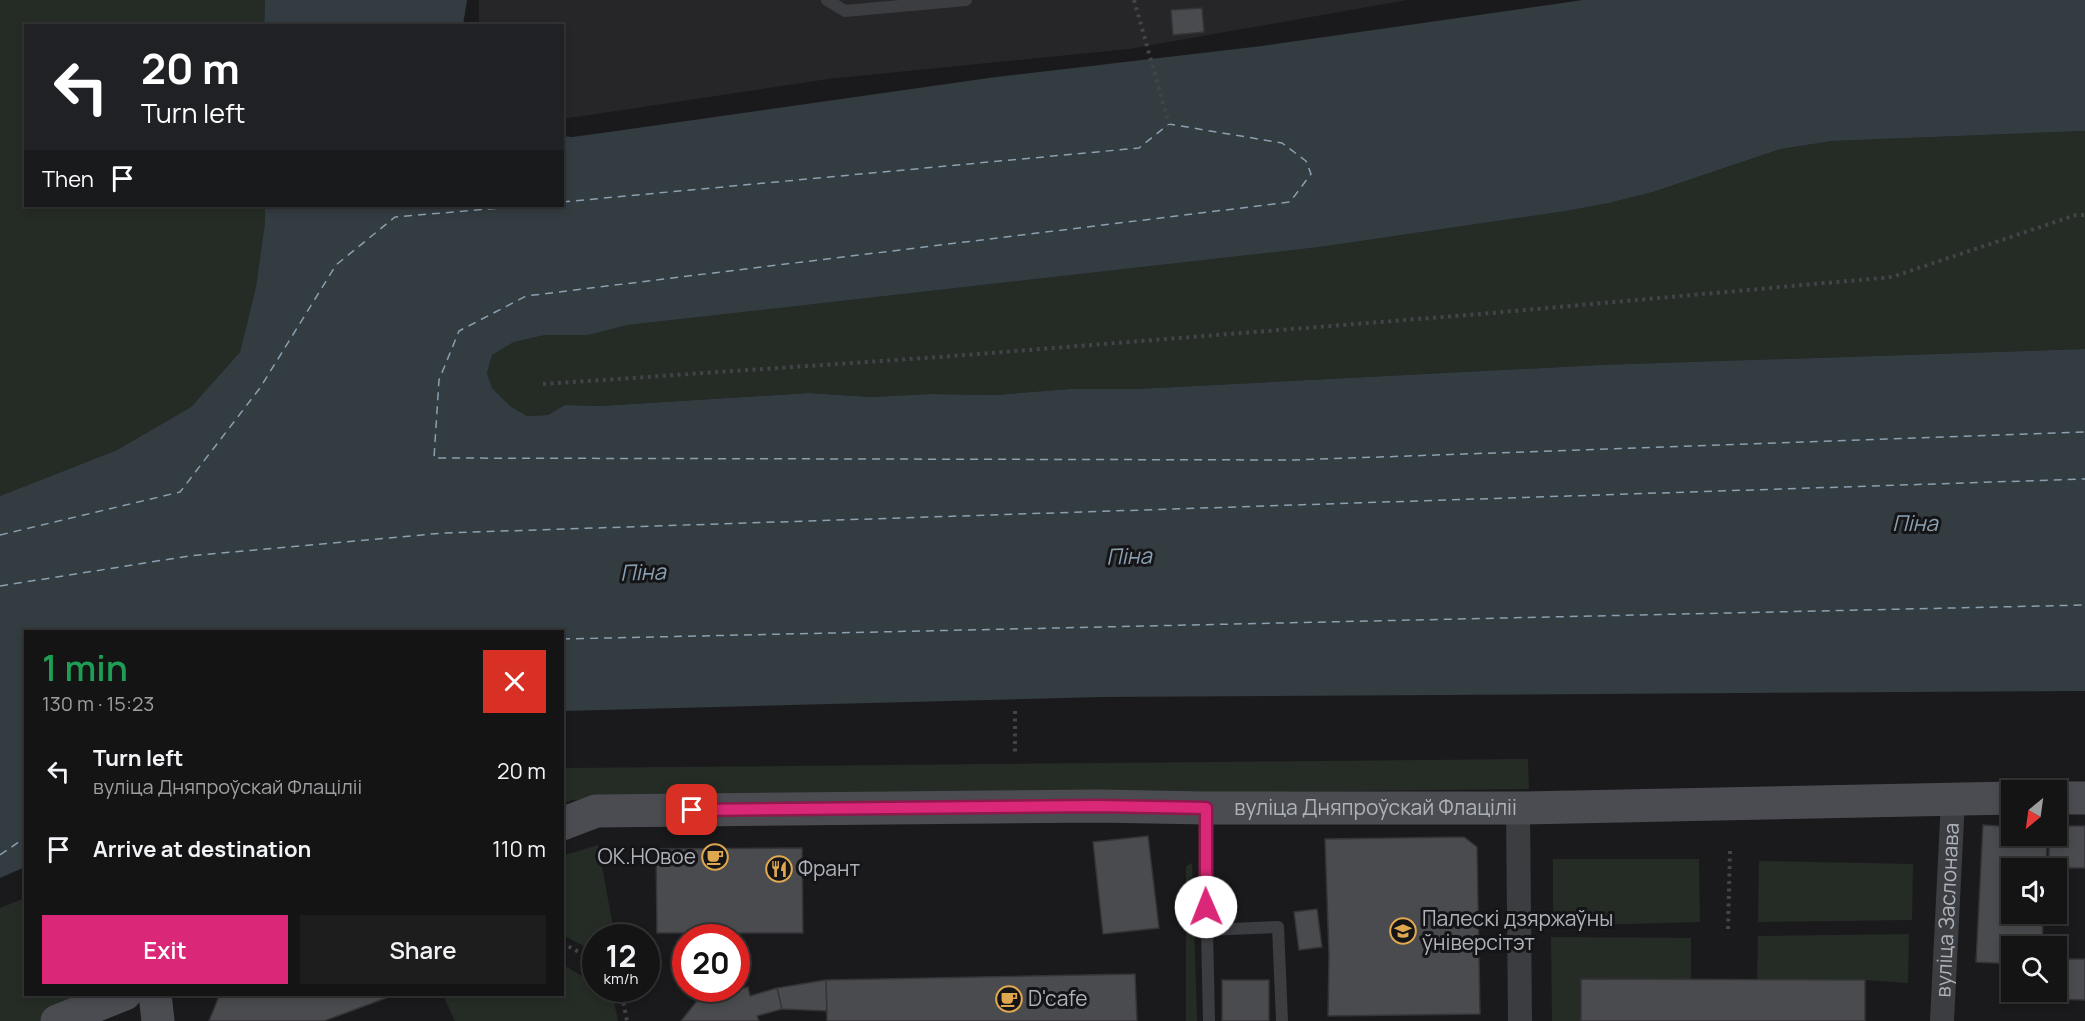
<!DOCTYPE html>
<meta charset="utf-8">
<style>
body{margin:0;font-family:Manrope,sans-serif;background:#1d1d1e;color:#f1f3f6;height:100vh;display:flex;flex-direction:column;font-size:22px;white-space:nowrap}
*{box-sizing:border-box;margin:0}
p{font-size:20px;color:#9d9ea0}
.icon{flex:none;width:33px;height:33px;fill:none;stroke:currentColor;stroke-width:2;stroke-linecap:round;stroke-linejoin:round}
.map{position:relative;flex:1;overflow:hidden}
.drawer{position:absolute;left:24px;top:630px;width:540px;height:366px;display:flex;flex-direction:column;background:#141415;border-radius:0px;box-shadow:0 3px 9px #0003,0 0 0 2px #333334}
.drawer>*{flex:none}
.top-card{position:absolute;left:24px;top:24px;width:540px;height:183px;border-radius:0px;box-shadow:0 3px 9px #0003,0 0 0 2px #333334;background:#202124;color:#fff;overflow:hidden}
.needle{width:39px;rotate:209deg}
.fabs{position:absolute;left:2001px;top:780px;display:grid;gap:12px}
.fabs a{display:grid;place-items:center;width:66px;height:66px;border-radius:0px;background:#141415;box-shadow:0 3px 9px #0003,0 0 0 2px #333334;font-size:30px}
.speed{position:absolute;left:582px;top:924px;display:flex;gap:12px;font-size:30px;font-weight:700;text-align:center}
.speed>*{display:grid;place-content:center;width:78px;height:78px;border-radius:50%;background:#141415;box-shadow:0 3px 9px #0003,0 0 0 2px #333334;line-height:1}
.speed small{font-size:15px;font-weight:400}
.speed .limit{border:9px solid #d22;background:#fff;color:#111}
.pin{position:absolute;display:grid;place-items:center;width:51px;height:51px;color:#fff;margin:-26px;border-radius:12px;box-shadow:0 3px 9px #0006}
.me{position:absolute;width:66px;margin:-33px;rotate:359deg;stroke-linejoin:round;filter:drop-shadow(0 0 4px #0008)}
.turn{display:flex;align-items:center;gap:21px;height:126px;padding:0 18px;font-size:27px}
.turn .icon{width:78px;height:78px;stroke-width:2.5}
.turn b{display:block;font-size:42px;line-height:51px}
.then{display:flex;align-items:center;height:57px;padding:0 18px;background:#0003;gap:12px;font-size:22px}
.round{display:grid;place-items:center;flex:none;width:63px;height:63px;border-radius:0px;background:#1d1d1e}
.summary{display:flex;align-items:center;justify-content:space-between;height:102px;padding:0 18px}
h1{font-size:36px;font-weight:600;line-height:45px;color:#1e9e55}
.button{display:flex;gap:12px;margin-top:auto;padding:12px 18px}
.button a{flex:1;height:69px;border-radius:0px;background:#db2777;color:#fff;font-size:24px;font-weight:600;line-height:69px;text-align:center}
.button a+a{background:#1d1d1e;color:#f1f3f6}
ul{padding:0;list-style:none}
li{display:flex;align-items:center;gap:18px;height:78px;padding:0 18px}
li div{flex:1}
li b{display:block;font-size:22px}
li em{font-style:normal}
.map>svg:first-child{display:block}
.built{fill:#262629}
.green{fill:#252c25}
.water{fill:#333c41}
.lines{fill:none;stroke-linecap:round;stroke-linejoin:round}
.ferry{stroke:#8aa0b1;stroke-width:1.5;stroke-dasharray:8 6;stroke-linecap:butt}
.building{fill:#494b4e;stroke:#353538;stroke-width:1.5}
.path{stroke:#424448;stroke-width:4;stroke-dasharray:3 4.5;stroke-linecap:butt}
.lane{stroke:#3c3d41;stroke-width:12}
.street{stroke:#3c3d41;stroke-width:24}
.secondary{stroke:#4a4c51;stroke-width:33}
.route-casing{stroke:#8e194d;stroke-width:15}
.route{stroke:#db2777;stroke-width:10}
.labels{text-anchor:middle;stroke-width:6;stroke-linejoin:round;paint-order:stroke}
.street-label{font-size:21px;fill:#aeb2ba;stroke:#151517}
.poi-label{font-size:21px;fill:#aeb2ba;stroke:#151517;text-anchor:start}
.water-label{font-size:22px;font-style:italic;fill:#8aa0b1;stroke:#151517}
</style>
<div class="map">
<svg width="2085" height="1021" viewBox="0 0 2085 1021">
<rect width="100%" height="100%" fill="#1a1a1c"/>
<path class="built" d="M479,0H1407L1129,49L828,79L563,119L562,26L479,25Z"/>
<path class="green" d="M0,0H265L264,25L26,26V206H265V222L256,287L240,352L191,407L117,450L0,496Z
M2085,131V349L1600,365L1136,389H1069L996,395L930,394L871,397L809,393L600,406L566,405L548,415L527,416L510,406L492,388L487,373L492,355L514,342L545,335H588L628,325L1320,247L1566,211L1609,203L1653,192L1781,149L1832,141Z
M1528,759L1529,789L572,800L563,804V768Z
M598,845L615,937L596,938L595,952L563,935L562,856Z
M1553,859H1699L1700,922L1553,926Z
M1759,861L1913,864L1912,920L1758,922Z
M1192,863L1197,1021H1186V866Z
M25,898L26,994L107,995L39,1021H0V908Z
M1909,934L1908,983L1865,980H1757L1758,936Z
M1551,937L1691,938V979H1582L1581,1021H1552Z
M563,965L595,983L596,988L606,989L612,992L618,1021H455L443,995L562,994Z"/>
<path class="water" d="M265,0H467L463,25L264,26Z
M1583,0H2085V131L1832,141L1781,149L1653,192L1609,203L1566,211L1320,247L628,325L588,335H545L514,342L492,355L487,373L492,388L510,406L527,416L548,415L565,405L600,406L809,393L871,397L930,394L996,395L1069,389H1136L1600,365L2085,349V691L1101,697L563,711L562,632H26L25,867L0,878V496L117,450L191,407L240,352L256,287L265,222V206H562L563,136L572,137L609,132L996,77L1262,46Z"/>
<g class="lines">
<path class="ferry" d="M562,202L1139,148L1169,124L1282,143L1306,161L1311,174L1290,202L526,296L459,331L439,380L434,458L1295,460L2085,432
M0,535L180,492L260,388L336,265L395,217L524,206
M0,586L189,556L443,533L2085,479
M562,639L2085,605
M0,855L26,837"/>
</g>
<path class="building" d="M1202,8L1204,32L1173,35L1171,10Z
M1983,825L2012,827V836H2047L2046,868H2012V914H2043L2042,946H2012V964L1976,962Z
M2056,826H2085V868H2049V836H2056Z
M1148,836L1159,928L1103,934L1093,842Z
M1464,837L1477,847L1480,1014L1328,1016L1329,955L1325,839Z
M802,848L803,933H657L656,849Z
M1317,909L1322,947L1299,950L1294,912Z
M2056,959H2085V1000L2047,999V992H2056Z
M1135,974L1137,1021H827L826,980Z
M1581,979L1865,980V1021H1581Z
M826,980L827,1011L782,1009L777,988Z
M1222,980H1269V1021H1222Z
M748,987L750,996L777,988L782,1009L757,1016L759,1021H681L697,1001Z
M220,994H385L386,998L324,1021H209Z"/>
<g class="lines">
<path class="path" d="M1134,0L1169,124
M543,384L940,357L1481,314L1892,277L2076,215H2085
M1015,711V755
M1728,929L1730,851
M562,943L596,961
M622,988L621,991L627,1021"/>
<path class="lane" d="M827,0L845,11L966,0
M1206,809L1205,839L1209,1021
M1206,930L1278,927L1282,1021"/>
<g class="street">
<path d="M1518,808L1520,1021"/>
<path id="s1" d="M1942,1021L1953,799"/>
</g>
<g class="secondary">
<path d="M2056,798H2085"/>
<path id="s2" d="M562,824L596,811L1098,806L1206,808H1518L2012,798"/>
<path d="M155,994L158,1021"/>
<path d="M57,1021L125,994"/>
</g>
</g>
<g class="lines">
<g class="route-casing">
<path id="route" d="M692,810L1098,806L1206,808V907"/>
</g>
<use href="#route" class="route"/>
</g>
<defs>
<g id="cafe-ring" transform="scale(1.35)"><circle r="9.5" fill="#151517" stroke="#dfa850" stroke-width="1.5"/><path d="M-5.5-4.5H6V0H3Q3 3.5 0 3.5H-2.5Q-5.5 3.5-5.5 0ZM3-3.2v2h1.7v-2ZM-6 4.5H4V6H-6Z" fill="#dfa850"/></g>
<g id="restaurant-ring" transform="scale(1.35)"><circle r="9.5" fill="#151517" stroke="#dfa850" stroke-width="1.5"/><path d="M-5-6h1v4h1v-4h1v4h1v-4h1v5L-1.5 .5V6h-2V.5L-5-1ZM5-6V6H3V1.5H1.5Q1.5-4 5-6Z" fill="#dfa850"/></g>
<g id="university-ring" transform="scale(1.35)"><circle r="9.5" fill="#151517" stroke="#dfa850" stroke-width="1.5"/><path d="M0-5L7-2L0 1L-7-2ZM-4 1L0 2.5L4 1V4Q0 6-4 4Z" fill="#dfa850"/></g>
</defs>
<g fill-rule="evenodd">
<use href="#cafe-ring" x="715" y="857"/>
<use href="#restaurant-ring" x="779" y="869"/>
<use href="#university-ring" x="1403" y="931"/>
<use href="#cafe-ring" x="1009" y="999"/>
</g>
<g class="labels">
<g class="street-label">
<text dy="7" stroke="none"><textPath href="#s2" startOffset="816">вуліца Дняпроўскай Флаціліі</textPath></text>
<text dy="7" stroke="none"><textPath href="#s1" startOffset="111">вуліца Заслонава</textPath></text>
</g>
<g class="poi-label">
<text x="696" y="864" text-anchor="end">ОК.НОвое</text>
<text x="798" y="876">Франт</text>
<text x="1422" y="926">Палескі дзяржаўны<tspan x="1422" dy="24">ўніверсітэт</tspan></text>
<text x="1028" y="1006">D'cafe</text>
</g>
<g class="water-label">
<text x="1915" y="531">Піна</text>
<text transform="translate(1129 556) rotate(-2)" y="8">Піна</text>
<text transform="translate(643 572) rotate(-2)" y="8">Піна</text>
</g>
</g>
</svg>
<div class="fabs">
<a><svg class="needle" viewBox="-14 -14 28 28"><path d="M0-13l5 13h-10z" fill="#e53935"/><path d="M0 13l5-13h-10z" fill="#9d9ea0"/></svg></a>
<a><svg class="icon" aria-label="sound" viewBox="0 0 24 24"><path d="M4 9h4l5-4v14l-5-4H4zM17 9q2 3 0 6"/></svg></a>
<a><svg class="icon" aria-label="search" viewBox="0 0 24 24"><circle cx="10" cy="10" r="6"/><path d="M15 15l6 6"/></svg></a>
</div>
<div class="speed"><div>12<small>km/h</small></div><div class="limit">20</div></div>
<div class="pin" style="left:692px;top:810px;background:#d93025"><svg class="icon" aria-label="arrive" viewBox="0 0 24 24"><path d="M6 21V4h12l-3 4 3 4H6"/></svg></div>
<svg class="me" style="left:1206px;top:907px" viewBox="-20 -20 40 40"><circle r="19" fill="#fff"/><path d="M0-13L10 11 0 6-10 11z" fill="#db2777"/></svg>
<div class="top-card">
<div class="turn"><svg class="icon" aria-label="left" viewBox="0 0 24 24"><path d="M17 20v-9H6M10 6l-5 5 5 5"/></svg><div><b>20 m</b>Turn left</div></div>
<div class="then">Then<svg class="icon" aria-label="arrive" viewBox="0 0 24 24"><path d="M6 21V4h12l-3 4 3 4H6"/></svg></div>
</div>
<section class="drawer">
<div class="summary"><div><h1>1 min</h1><p>130 m · 15:23</p></div><a class="round" style="background:#d93025;color:#fff"><svg class="icon" aria-label="close" viewBox="0 0 24 24"><path d="M6 6l12 12M18 6L6 18"/></svg></a></div>
<ul>
<li><svg class="icon" aria-label="left" viewBox="0 0 24 24"><path d="M17 20v-9H6M10 6l-5 5 5 5"/></svg><div><b>Turn left</b><p>вуліца Дняпроўскай Флаціліі</p></div><em>20 m</em></li>
<li><svg class="icon" aria-label="arrive" viewBox="0 0 24 24"><path d="M6 21V4h12l-3 4 3 4H6"/></svg><div><b>Arrive at destination</b></div><em>110 m</em></li>
</ul>
<div class="button"><a>Exit</a><a>Share</a></div>
</section>
</div>
